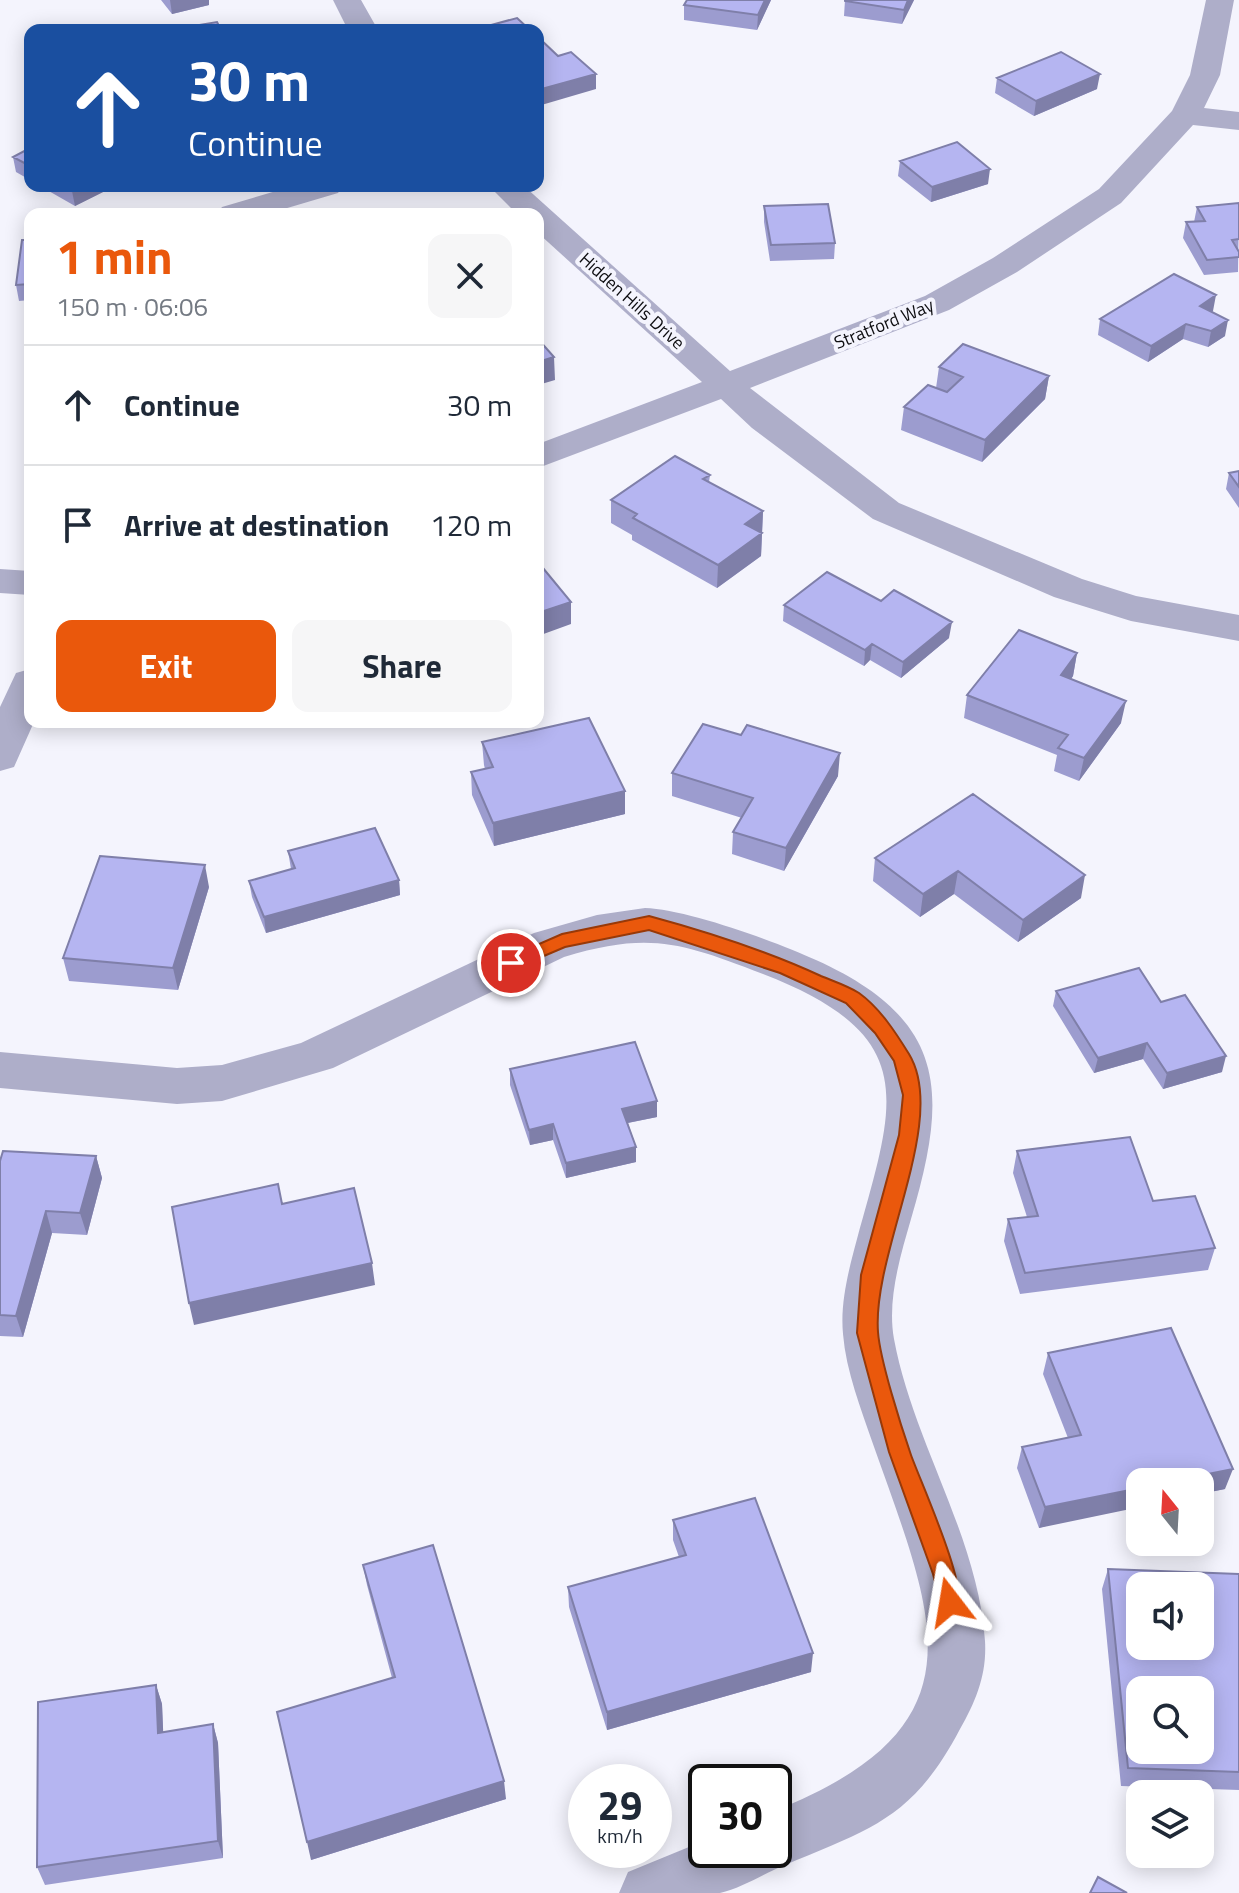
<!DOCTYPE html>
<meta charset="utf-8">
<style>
body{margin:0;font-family:"Titillium Web",sans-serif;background:#f6f6f7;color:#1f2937;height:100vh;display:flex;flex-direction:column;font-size:30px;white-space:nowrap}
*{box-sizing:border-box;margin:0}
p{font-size:26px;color:#747a83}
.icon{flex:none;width:44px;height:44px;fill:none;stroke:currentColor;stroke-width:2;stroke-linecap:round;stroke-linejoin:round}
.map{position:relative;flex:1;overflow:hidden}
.sheet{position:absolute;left:24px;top:208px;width:520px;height:520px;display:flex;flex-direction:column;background:#fff;border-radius:16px;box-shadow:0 4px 20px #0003}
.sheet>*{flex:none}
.hud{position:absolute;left:24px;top:24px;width:520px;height:168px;border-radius:16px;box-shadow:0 4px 20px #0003;background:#1a4fa0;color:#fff;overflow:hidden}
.needle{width:52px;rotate:342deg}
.controls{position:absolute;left:1126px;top:1468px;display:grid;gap:16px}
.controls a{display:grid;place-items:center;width:88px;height:88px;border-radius:16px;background:#fff;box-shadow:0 4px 20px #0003;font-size:40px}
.speed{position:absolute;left:568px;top:1764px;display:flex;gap:16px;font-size:40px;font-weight:700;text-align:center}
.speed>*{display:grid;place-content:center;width:104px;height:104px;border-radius:50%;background:#fff;box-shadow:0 4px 20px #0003;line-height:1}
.speed small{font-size:20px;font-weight:400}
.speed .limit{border:4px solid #111;border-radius:12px;background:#fff;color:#111}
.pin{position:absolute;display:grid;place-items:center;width:68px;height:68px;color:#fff;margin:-34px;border:4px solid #fff;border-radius:50%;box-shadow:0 2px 8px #0007}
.me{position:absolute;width:88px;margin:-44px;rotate:346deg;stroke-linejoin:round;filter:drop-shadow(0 0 6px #0008)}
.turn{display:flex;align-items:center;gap:28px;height:168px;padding:0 32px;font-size:36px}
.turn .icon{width:104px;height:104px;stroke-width:2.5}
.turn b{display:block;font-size:56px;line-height:68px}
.round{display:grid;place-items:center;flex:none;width:84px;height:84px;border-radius:16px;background:#f6f6f7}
.headline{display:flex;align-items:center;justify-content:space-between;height:136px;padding:0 32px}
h1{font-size:48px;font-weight:700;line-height:60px;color:#ea580c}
.primary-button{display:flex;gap:16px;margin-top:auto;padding:16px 32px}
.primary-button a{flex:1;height:92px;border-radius:16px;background:#ea580c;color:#fff;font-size:32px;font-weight:700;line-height:92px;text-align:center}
.primary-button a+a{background:#f6f6f7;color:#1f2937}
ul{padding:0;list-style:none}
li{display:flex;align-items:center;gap:24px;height:120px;padding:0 32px;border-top:2px solid #e0e1e3}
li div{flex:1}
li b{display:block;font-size:30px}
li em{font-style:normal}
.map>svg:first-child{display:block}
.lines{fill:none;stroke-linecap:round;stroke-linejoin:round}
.minor{fill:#aeaec9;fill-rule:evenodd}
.wall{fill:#9c9ccf}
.shaded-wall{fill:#7f7fa9}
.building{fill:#b5b5f1;stroke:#7f7fa9;stroke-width:2;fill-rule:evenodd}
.route{fill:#ea580c;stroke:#983908;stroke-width:2}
.labels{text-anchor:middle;stroke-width:8;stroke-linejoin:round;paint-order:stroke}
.far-street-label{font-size:18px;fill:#0d0d10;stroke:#f4f4fd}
</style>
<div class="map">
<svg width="1239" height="1893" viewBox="0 0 1239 1893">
<rect width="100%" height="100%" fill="#f4f4fd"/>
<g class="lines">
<path class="minor" d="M333,0H361L378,30H348Z
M1206,0H1234L1220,75L1204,108L1239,112V130L1193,125L1121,203L1017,272L949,310L750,388L899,503L1082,579L1136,596L1239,615V641L1131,621L1054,597L873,519L752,428L721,399L538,468V444L702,382L538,233V214H517L489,186H524L730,371L925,296L993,258L1099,189L1172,111L1190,75Z
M293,186H343L338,193L267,214H217L222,207Z
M0,569L30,571V595L0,593Z
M30,669V722H34L14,767L0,771V707L16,673Z
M645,908C686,909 777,942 816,960C949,1020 948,1094 911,1219C900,1257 887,1300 894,1339C913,1442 978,1536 985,1641C987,1674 976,1701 960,1729C913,1818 873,1828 785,1865C765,1873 742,1888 720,1893C692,1893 648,1893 619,1893L628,1872L706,1840V1850H774V1811C988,1726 935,1620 873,1444C861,1409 846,1371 843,1334C840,1302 849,1269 857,1239C895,1101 923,1036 763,974C682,943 650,931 564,957L333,1068L222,1101L177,1104L0,1088V1052L177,1068L222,1065L301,1043L534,933L597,915Z"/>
</g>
<path class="wall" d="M161,0H209V5L172,14Z
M771,0L757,30L684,20V5Z
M845,0H914L902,24L844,16Z
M997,78L1097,89L1034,116L995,93Z
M30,148V180L16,172L13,157Z
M900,161L988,184L931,202L898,176Z
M40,186H115L75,206Z
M1239,203L1238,272L1204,275L1183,238L1186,222H1194L1197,207Z
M764,206L835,243L834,259L770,261L764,222Z
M30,240V300L19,301L16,285Z
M1213,311L1211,312L1225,336L1208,347L1183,339L1148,362L1098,335L1100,319Z
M939,367L1049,376L1045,399L982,462L901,430L904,407L936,388Z
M1239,471V508L1226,489L1229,473Z
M710,475L709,482L763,511L761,556L717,588L632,540V535L611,523V500Z
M881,601L949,638L901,678L870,660L864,666L783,621L784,605Z
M1077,653L1073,676L1071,679L1121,723L1079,781L1054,771L1057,755L964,718L967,695Z
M482,742L625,814L494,846L472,795L471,772L485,769L484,765Z
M672,773L838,776L784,871L732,854L733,832L742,818L672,796Z
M973,794L1081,898L1018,942L954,894L920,917L873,881L875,858Z
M288,851L399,880L400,895L266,933L252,897L249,881L291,869Z
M209,887L178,990L69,981L63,958Z
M1056,991L1161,1002L1222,1072L1163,1089L1143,1059L1094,1073L1053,1006Z
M510,1069L657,1117L628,1123L636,1147V1162L566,1178L553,1140L530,1145L510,1085Z
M1017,1151L1153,1201L1215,1248L1208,1270L1020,1294L1004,1241L1008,1219L1027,1217L1013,1173Z
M96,1156L102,1178L87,1235L52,1233L23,1337L0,1336V1161Z
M1048,1353L1225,1489L1200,1494V1482L1039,1528L1017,1468L1022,1447L1068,1438L1043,1374Z
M673,1520L811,1672L607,1730L569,1607L568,1587L679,1557L673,1540Z
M363,1565L506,1799L311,1860L392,1678L367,1585Z
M1108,1569L1239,1574V1790L1121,1786L1102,1589Z
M156,1685L162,1704L163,1732L213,1724L218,1743L223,1858L45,1885L37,1867Z"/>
<path class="shaded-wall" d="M170,0H209V5L172,14Z
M765,0H771L757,30L758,15Z
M908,0H914L902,24L904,10Z
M596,74V89L538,106V90Z
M1100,74L1097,89L1034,116L1036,101Z
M990,169L988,184L931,202L932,187Z
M81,186H115L75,206L72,191Z
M1216,295L1213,311L1196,321L1200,306Z
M1228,320L1225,336L1208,347L1211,331Z
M1186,324L1183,339L1148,362L1151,346Z
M554,357L555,380L538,385V362Z
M1049,376L1045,399L982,462L985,440Z
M763,511L761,556L717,588L718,565L745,524Z
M571,602V624L538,636V613Z
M952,622L949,638L901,678L903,662Z
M872,644L870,660L864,666L865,650Z
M1077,653L1073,676L1057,698L1061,675Z
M1126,701L1121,723L1079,781L1084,758Z
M840,753L838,776L784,871L786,848Z
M625,791V814L494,846L493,823Z
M205,865L209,887L178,990L173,968Z
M958,871L954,894L920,917L923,894Z
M1085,875L1081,898L1018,942L1023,920Z
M399,880L400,895L266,933L264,917Z
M1147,1043L1143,1059L1094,1073L1098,1058Z
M1226,1056L1222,1072L1163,1089L1167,1073Z
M657,1101V1117L622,1124V1109Z
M553,1124V1140L530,1145L529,1130Z
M636,1147V1162L566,1178V1163Z
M96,1156L102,1178L87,1235L80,1213Z
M46,1211L52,1233L23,1337L16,1316Z
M372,1263L375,1285L194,1325L189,1303Z
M1233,1469L1225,1489L1200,1494V1482H1168Z
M1140,1488V1507L1039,1528L1045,1507Z
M813,1653L811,1672L607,1730V1712Z
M156,1685L162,1704L164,1751L158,1733Z
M213,1724L218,1743L223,1858L218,1841Z
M504,1781L506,1799L311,1860L307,1842Z"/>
<path class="building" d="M687,0H765L758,15L684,5Z
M845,0H908L904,10L845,1Z
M517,18L530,30H473Z
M217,22L221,30H169Z
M538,37L558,56L571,52L596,74L538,90Z
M1061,52L1100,74L1036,101L997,78Z
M957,142L990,169L932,187L900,161Z
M30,148V166L13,157Z
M64,186H81L72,191Z
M1239,203V239L1232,240L1239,252V257L1207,260L1186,222L1205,221L1197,207Z
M828,204L835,243L771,245L764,206Z
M22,240H30V284L16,285Z
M1174,274L1216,295L1200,306L1228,320L1211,331L1186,324L1151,346L1100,319Z
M538,339L554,357L538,362Z
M963,344L1049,376L985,440L904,407L928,385L947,392L963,377L939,367Z
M675,456L710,475L703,479L763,511L745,524L762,533L718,565L633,518L637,514L611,500Z
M1239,471V487L1229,473Z
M538,562L571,602L538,613Z
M827,572L881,601L894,590L952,622L903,662L872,644L865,650L784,605Z
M1019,630L1077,653L1061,675L1126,701L1084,758L1058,748L1068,735L967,695Z
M589,718L625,791L493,823L471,772L493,767L482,742Z
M703,724L741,735L747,725L840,753L786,848L733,832L753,798L672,773Z
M973,794L1085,875L1023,920L958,871L923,894L875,858Z
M375,828L399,880L264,917L249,881L295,868L288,851Z
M100,856L205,865L173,968L63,958Z
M1139,968L1161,1002L1185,995L1226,1056L1167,1073L1147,1043L1098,1058L1056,991Z
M635,1042L657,1101L622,1109L636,1147L566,1163L553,1124L529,1130L510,1069Z
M1130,1137L1153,1201L1195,1196L1215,1248L1025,1273L1008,1219L1038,1216L1017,1151Z
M3,1151L96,1156L80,1213L46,1211L16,1316L0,1315V1161Z
M278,1184L282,1204L354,1188L372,1263L189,1303L172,1207Z
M1171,1328L1233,1469L1168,1482H1140V1488L1045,1507L1022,1447L1081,1435L1048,1353Z
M755,1498L813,1653L607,1712L568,1587L686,1555L673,1520Z
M433,1545L504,1781L307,1842L277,1712L395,1677L363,1565Z
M1108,1569L1239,1574V1772L1128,1768ZM1140,1586H1200V1646H1140ZM1140,1690H1200V1750H1140Z
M156,1685L158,1733L213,1724L218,1841L37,1867L38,1702Z
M1098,1877L1127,1893H1090Z"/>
<path class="route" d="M649,916C708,932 765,950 821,976C833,981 848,986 859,993C880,1008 896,1033 909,1054C949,1120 872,1252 878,1332C880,1360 901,1426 911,1455C921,1483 968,1586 958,1609L950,1612L942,1609L933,1574L889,1452L857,1333L861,1275L899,1135L903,1095L894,1061L875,1033L846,1003L780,973L649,930L565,947L511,970L502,963L505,959L562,934Z"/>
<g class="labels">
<g class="far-street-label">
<text transform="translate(632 301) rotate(42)" y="6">Hidden Hills Drive</text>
<text transform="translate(884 324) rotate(-22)" y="6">Stratford Way</text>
</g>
</g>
</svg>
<div class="controls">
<a><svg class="needle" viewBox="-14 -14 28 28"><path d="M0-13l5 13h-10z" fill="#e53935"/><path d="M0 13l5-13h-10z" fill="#747a83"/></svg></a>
<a><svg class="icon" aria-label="sound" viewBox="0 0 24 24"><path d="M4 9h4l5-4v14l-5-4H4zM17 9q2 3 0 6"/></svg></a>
<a><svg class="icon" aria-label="search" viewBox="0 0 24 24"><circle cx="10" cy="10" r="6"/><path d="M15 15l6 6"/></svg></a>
<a><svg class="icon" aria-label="layers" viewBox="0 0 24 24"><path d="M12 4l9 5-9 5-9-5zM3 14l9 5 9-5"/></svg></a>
</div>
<div class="speed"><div>29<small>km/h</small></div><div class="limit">30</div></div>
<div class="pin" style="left:511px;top:963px;background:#d93025"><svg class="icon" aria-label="arrive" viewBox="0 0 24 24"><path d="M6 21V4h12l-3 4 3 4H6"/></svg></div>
<svg class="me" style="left:950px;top:1602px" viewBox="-20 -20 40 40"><path d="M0-17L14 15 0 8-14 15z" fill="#ea580c" stroke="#fff" stroke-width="4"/></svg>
<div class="hud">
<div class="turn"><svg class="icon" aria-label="ahead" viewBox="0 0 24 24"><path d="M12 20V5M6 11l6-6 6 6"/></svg><div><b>30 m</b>Continue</div></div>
</div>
<section class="sheet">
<div class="headline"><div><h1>1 min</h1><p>150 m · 06:06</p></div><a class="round"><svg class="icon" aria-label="close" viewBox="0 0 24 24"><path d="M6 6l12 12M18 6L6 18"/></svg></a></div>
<ul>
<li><svg class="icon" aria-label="ahead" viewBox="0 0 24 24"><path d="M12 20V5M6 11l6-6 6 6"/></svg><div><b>Continue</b></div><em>30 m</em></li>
<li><svg class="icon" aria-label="arrive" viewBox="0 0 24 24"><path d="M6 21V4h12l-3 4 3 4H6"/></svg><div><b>Arrive at destination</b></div><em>120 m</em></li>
</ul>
<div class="primary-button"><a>Exit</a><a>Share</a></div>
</section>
</div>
